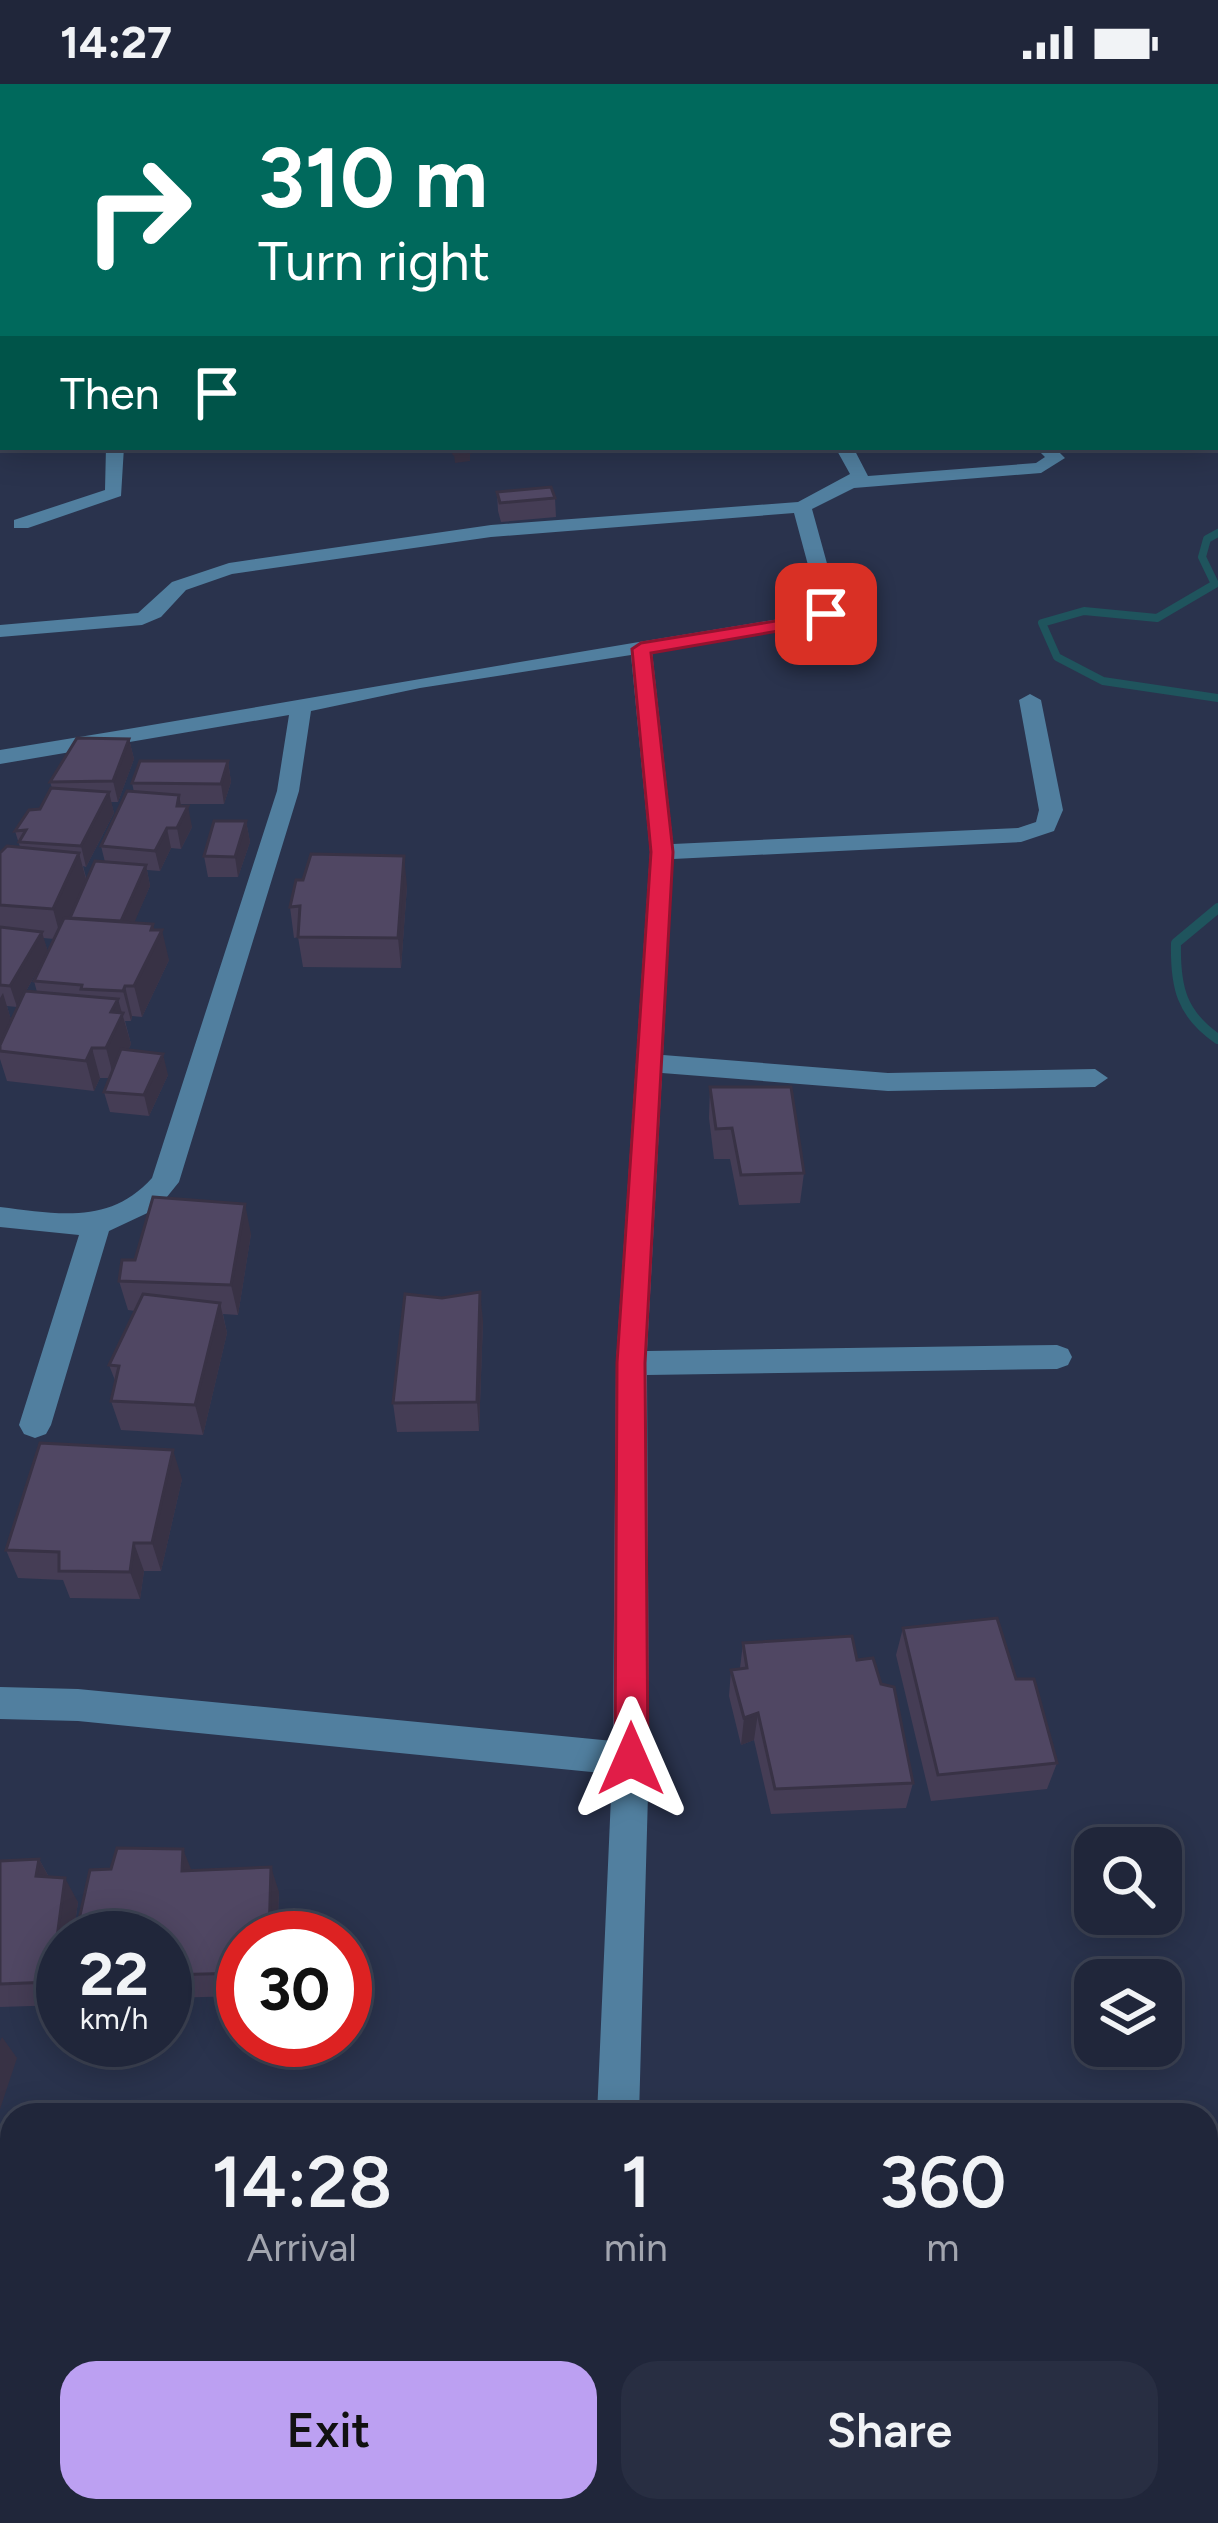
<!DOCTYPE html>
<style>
body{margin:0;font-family:Figtree,sans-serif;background:#282e42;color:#f1f3f6;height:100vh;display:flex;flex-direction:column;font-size:45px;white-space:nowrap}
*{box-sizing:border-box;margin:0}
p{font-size:39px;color:#a2a5af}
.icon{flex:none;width:66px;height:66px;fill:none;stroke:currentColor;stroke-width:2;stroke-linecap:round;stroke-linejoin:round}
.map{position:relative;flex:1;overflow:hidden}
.side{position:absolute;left:0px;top:2019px;width:1218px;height:420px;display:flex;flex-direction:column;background:#20263a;border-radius:36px 36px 0 0;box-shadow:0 6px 30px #0003,0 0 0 3px #3d4354}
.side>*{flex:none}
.hud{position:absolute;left:0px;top:0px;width:1218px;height:366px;box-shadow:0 6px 30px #0003,0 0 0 3px #3d4354;background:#00695c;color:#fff;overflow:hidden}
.fabs{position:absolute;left:1074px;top:1743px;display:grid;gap:24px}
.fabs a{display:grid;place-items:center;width:108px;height:108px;border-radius:24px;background:#20263a;box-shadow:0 6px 30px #0003,0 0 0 3px #3d4354;font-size:60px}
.speed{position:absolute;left:36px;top:1827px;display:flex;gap:24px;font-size:60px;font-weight:700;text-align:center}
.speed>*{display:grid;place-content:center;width:156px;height:156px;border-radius:50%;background:#20263a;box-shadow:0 6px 30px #0003,0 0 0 3px #3d4354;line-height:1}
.speed small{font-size:30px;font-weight:400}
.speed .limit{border:18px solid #d22;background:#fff;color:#111}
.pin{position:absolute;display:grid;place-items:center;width:102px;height:102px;color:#fff;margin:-51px;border-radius:24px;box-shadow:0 6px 18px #0006}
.me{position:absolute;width:132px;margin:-66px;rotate:0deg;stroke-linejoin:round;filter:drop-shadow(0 0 9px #0008)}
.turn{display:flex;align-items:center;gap:42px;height:252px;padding:0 60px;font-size:54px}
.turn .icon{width:156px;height:156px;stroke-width:2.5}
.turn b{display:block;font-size:84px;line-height:102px}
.then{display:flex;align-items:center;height:114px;padding:0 60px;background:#0003;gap:24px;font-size:45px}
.eta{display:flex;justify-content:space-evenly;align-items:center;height:204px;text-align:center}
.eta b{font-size:72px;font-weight:600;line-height:84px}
.button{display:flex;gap:24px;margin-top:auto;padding:24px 60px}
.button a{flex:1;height:138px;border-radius:36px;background:#bca0f2;color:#111;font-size:48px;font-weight:600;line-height:138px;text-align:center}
.button a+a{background:#282e42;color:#f1f3f6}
.status{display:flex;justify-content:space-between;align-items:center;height:84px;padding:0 60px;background:#20263a;direction:ltr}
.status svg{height:33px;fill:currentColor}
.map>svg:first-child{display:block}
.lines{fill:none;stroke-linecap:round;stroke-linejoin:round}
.stream-far1{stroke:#1f545d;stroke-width:8}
.stream{stroke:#1f545d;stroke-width:10}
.minor{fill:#517f9f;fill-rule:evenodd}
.wall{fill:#453d55;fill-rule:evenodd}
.shaded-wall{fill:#383245}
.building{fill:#504763;stroke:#383245;stroke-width:3}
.route{fill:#e11d48;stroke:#92132f;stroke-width:3}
</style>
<div class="status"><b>14:27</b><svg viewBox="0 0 49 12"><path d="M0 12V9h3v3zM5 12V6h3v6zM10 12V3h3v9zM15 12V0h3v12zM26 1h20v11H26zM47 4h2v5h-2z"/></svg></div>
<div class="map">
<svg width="1218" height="2439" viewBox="0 0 1218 2439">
<rect width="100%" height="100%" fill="#2a334d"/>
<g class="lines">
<path class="stream-far1" d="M1218,449L1207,455L1202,473L1215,500L1157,534L1084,527L1042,539L1057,573L1103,597L1218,614"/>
<path class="stream" d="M1218,824L1176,859C1175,902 1181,930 1218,955"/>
<path class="minor" d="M126,0H157L158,2L123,3Z
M422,0H437L439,3H424Z
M1215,48H1218V56H1215Z
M3,77V88L0,89V78Z
M1215,92H1218V100H1215Z
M1218,166V176L1215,177V167Z
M0,219H3V229H0Z
M0,339H3V349H0Z
M106,363H124L121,412L28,444H14V436L105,406Z
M835,363H853L868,392L1036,379L1045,373L1035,363H1054L1065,374L1041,389L854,404L812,425L839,523L824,539L652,567L673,760L1018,744L1036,738L1039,726L1019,616L1030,610L1041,616L1063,726L1054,747L1021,758L673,775L663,971L888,989L1095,985L1108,994L1095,1003L888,1007L662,989L647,1267L1057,1261L1068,1265L1072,1273L1068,1281L1057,1285L647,1291L649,1675L639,2031H597L612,1690L78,1637L0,1635V1603L78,1605L613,1657L616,1279L650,768L631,571L420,604L311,627L299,707L179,1098L158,1124L109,1147L51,1341L46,1350L35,1354L24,1350L19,1341L79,1151L0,1143V1123C57,1130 110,1141 152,1094L277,707L289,631L0,680V666C270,622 540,573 811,530L819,522L794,429L491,453L232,490L186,506L161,533L142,541L0,553V541L138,529L172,498L229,479L491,441L798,418L850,390Z
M0,2246L12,2249V2293L0,2290Z"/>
</g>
<path class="wall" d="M3,164V213H0V167Z
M497,408L555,414L556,433L501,438L498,427Z
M129,655L134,675L118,718H111L114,729L86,783L83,782L87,797L105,778L101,762L134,708L132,699L228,677L231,698L224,720H181L192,743L181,765L171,764L160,787L147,786L150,802L134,838L154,846L169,876L142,933L132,932L131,937H125L131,960L128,966L168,991L149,1032L110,1028L104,1008L110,994H100L94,1007L7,997L0,975V769L20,763L15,747L40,725L52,704L50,698ZM43,854L54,855L48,868ZM46,872L34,897L37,908L26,907ZM7,922L17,923L11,936Z
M246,737L250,758L238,793H208L204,772Z
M407,802L401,884L303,883L298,853L294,854L290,823Z
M710,1003L804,1089L800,1119L739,1121L730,1075H714L709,1034Z
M251,1150L238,1231L223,1230L227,1249L203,1351L121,1346L111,1317L116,1299L109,1281L135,1227L128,1226L119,1197L135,1176Z
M483,1237L479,1347L397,1348L393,1319Z
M182,1395L161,1487H144L140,1515L70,1514L63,1496L18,1494L6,1466Z
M903,1544L1016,1595L1057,1679L1047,1705L931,1717L896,1571Z
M743,1559L857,1576L913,1699L906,1724L771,1730L754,1656L741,1661L729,1612L731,1586L740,1584Z
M39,1775L49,1793L78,1818L73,1854H63V1921L0,1923V1777Z
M191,1786L279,1808L277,1854H243V1912L165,1914V1854Z"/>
<path class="shaded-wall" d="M0,0H7V3H3V18L0,20Z
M334,0H359V3H312Z
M470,368V377L455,379L454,370Z
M129,655L134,675L118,718L113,697Z
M228,677L231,698L224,720L221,700Z
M109,708L114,729L86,783L81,762Z
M179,711L183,731L188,722L192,743L181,765L177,744V722Z
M246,737L250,758L238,793L235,773Z
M167,744L171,764L160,787L155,767Z
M79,769L87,799L61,855L53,825Z
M404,772L407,802L401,884L398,854Z
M146,781L150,802L126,858L121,837Z
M153,840L157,857L162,846L169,876L142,933L134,902Z
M42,848L48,868L17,923L10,902Z
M125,902L132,932L131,937L123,907Z
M3,909L12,939L0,963V914Z
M118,915L131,960L114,995L106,964L111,928Z
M92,964L100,994L94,1007L86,977Z
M163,970L168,991L149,1032L144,1011Z
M245,1120L251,1150L238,1231L231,1201Z
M480,1208L483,1237L479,1347L477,1318Z
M220,1219L227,1249L203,1351L195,1321Z
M173,1366L182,1395L161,1487L152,1459Z
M134,1459L144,1487L140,1515L130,1488Z
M758,1629L754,1656L741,1661L744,1634Z
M183,1765L193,1790L182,1787Z
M39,1775L52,1799L36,1792Z
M271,1783L279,1808L277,1854H269Z
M65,1794L78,1818L73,1854H63V1919L51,1898Z
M2,1953L17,1974L0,2025V1957Z"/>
<path class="building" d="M242,0H300L301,3H243Z
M3,164V196H0V167Z
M451,363H468L470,368L454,370Z
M551,403L555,414L500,419L497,408Z
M77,654L129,655L113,697L50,698Z
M140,677H228L221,700L132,699Z
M51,704L109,708L81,762L19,758L26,746L15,747L29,726L40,725Z
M127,707L179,711L177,722H188L177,744H167L155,767L101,762Z
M214,737H246L235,773L204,772Z
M7,762L79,769L53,825L0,821V769Z
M311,770L404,772L398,854L298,853L300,822L290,823L296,796H303Z
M95,777L146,781L121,837L70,834Z
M64,834L153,840L151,846H162L134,902H125L123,907L81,905L82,901L34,897Z
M0,843L42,848L10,902L0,901Z
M25,907L118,915L111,928L123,929L106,964H92L86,977L0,967V961Z
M121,965L163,970L144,1011L104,1008Z
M710,1003H791L804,1089L741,1091L732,1044L716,1045Z
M153,1113L245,1120L231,1201L119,1197L122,1176H135Z
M480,1208L477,1318L393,1319L405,1210L442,1214Z
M143,1210L220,1219L195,1321L111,1317L119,1282L109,1281Z
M40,1359L173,1366L152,1459H134L130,1488L59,1487V1468L6,1466Z
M997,1534L1016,1595H1034L1057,1679L938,1691L903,1544Z
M852,1552L857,1576L873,1574L881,1600L894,1603L913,1699L775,1705L758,1629L744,1634L731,1586L747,1584L743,1559Z
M117,1764L183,1765L182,1787L271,1783L269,1854H243V1889L165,1891V1854H75L90,1786L111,1785Z
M39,1775L36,1792L65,1794L51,1898L0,1900V1777Z"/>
<path class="route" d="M826,524L835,530L824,539L651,569L673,768L645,1279L648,1675L643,1685L631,1690L619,1685L615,1675L617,1279L651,768L632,565L641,559L812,531Z"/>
</svg>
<div class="fabs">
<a><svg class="icon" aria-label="search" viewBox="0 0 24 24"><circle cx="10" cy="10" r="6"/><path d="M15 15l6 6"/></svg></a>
<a><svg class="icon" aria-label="layers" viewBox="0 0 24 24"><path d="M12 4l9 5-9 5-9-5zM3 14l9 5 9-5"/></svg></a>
</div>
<div class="speed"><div>22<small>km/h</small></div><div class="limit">30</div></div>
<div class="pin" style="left:826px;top:530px;background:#d93025"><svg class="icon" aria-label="arrive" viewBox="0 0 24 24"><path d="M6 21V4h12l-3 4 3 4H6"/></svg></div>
<svg class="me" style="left:631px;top:1675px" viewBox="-20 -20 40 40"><path d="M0-17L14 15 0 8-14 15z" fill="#e11d48" stroke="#fff" stroke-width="4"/></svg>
<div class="hud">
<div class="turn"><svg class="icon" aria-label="right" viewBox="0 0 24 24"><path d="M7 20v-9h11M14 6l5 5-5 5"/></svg><div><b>310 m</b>Turn right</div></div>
<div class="then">Then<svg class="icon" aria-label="arrive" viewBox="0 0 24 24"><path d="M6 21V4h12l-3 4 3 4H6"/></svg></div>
</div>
<section class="side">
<div class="eta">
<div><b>14:28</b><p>Arrival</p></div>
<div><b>1</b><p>min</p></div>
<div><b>360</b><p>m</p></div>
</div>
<div class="button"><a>Exit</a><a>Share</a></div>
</section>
</div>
